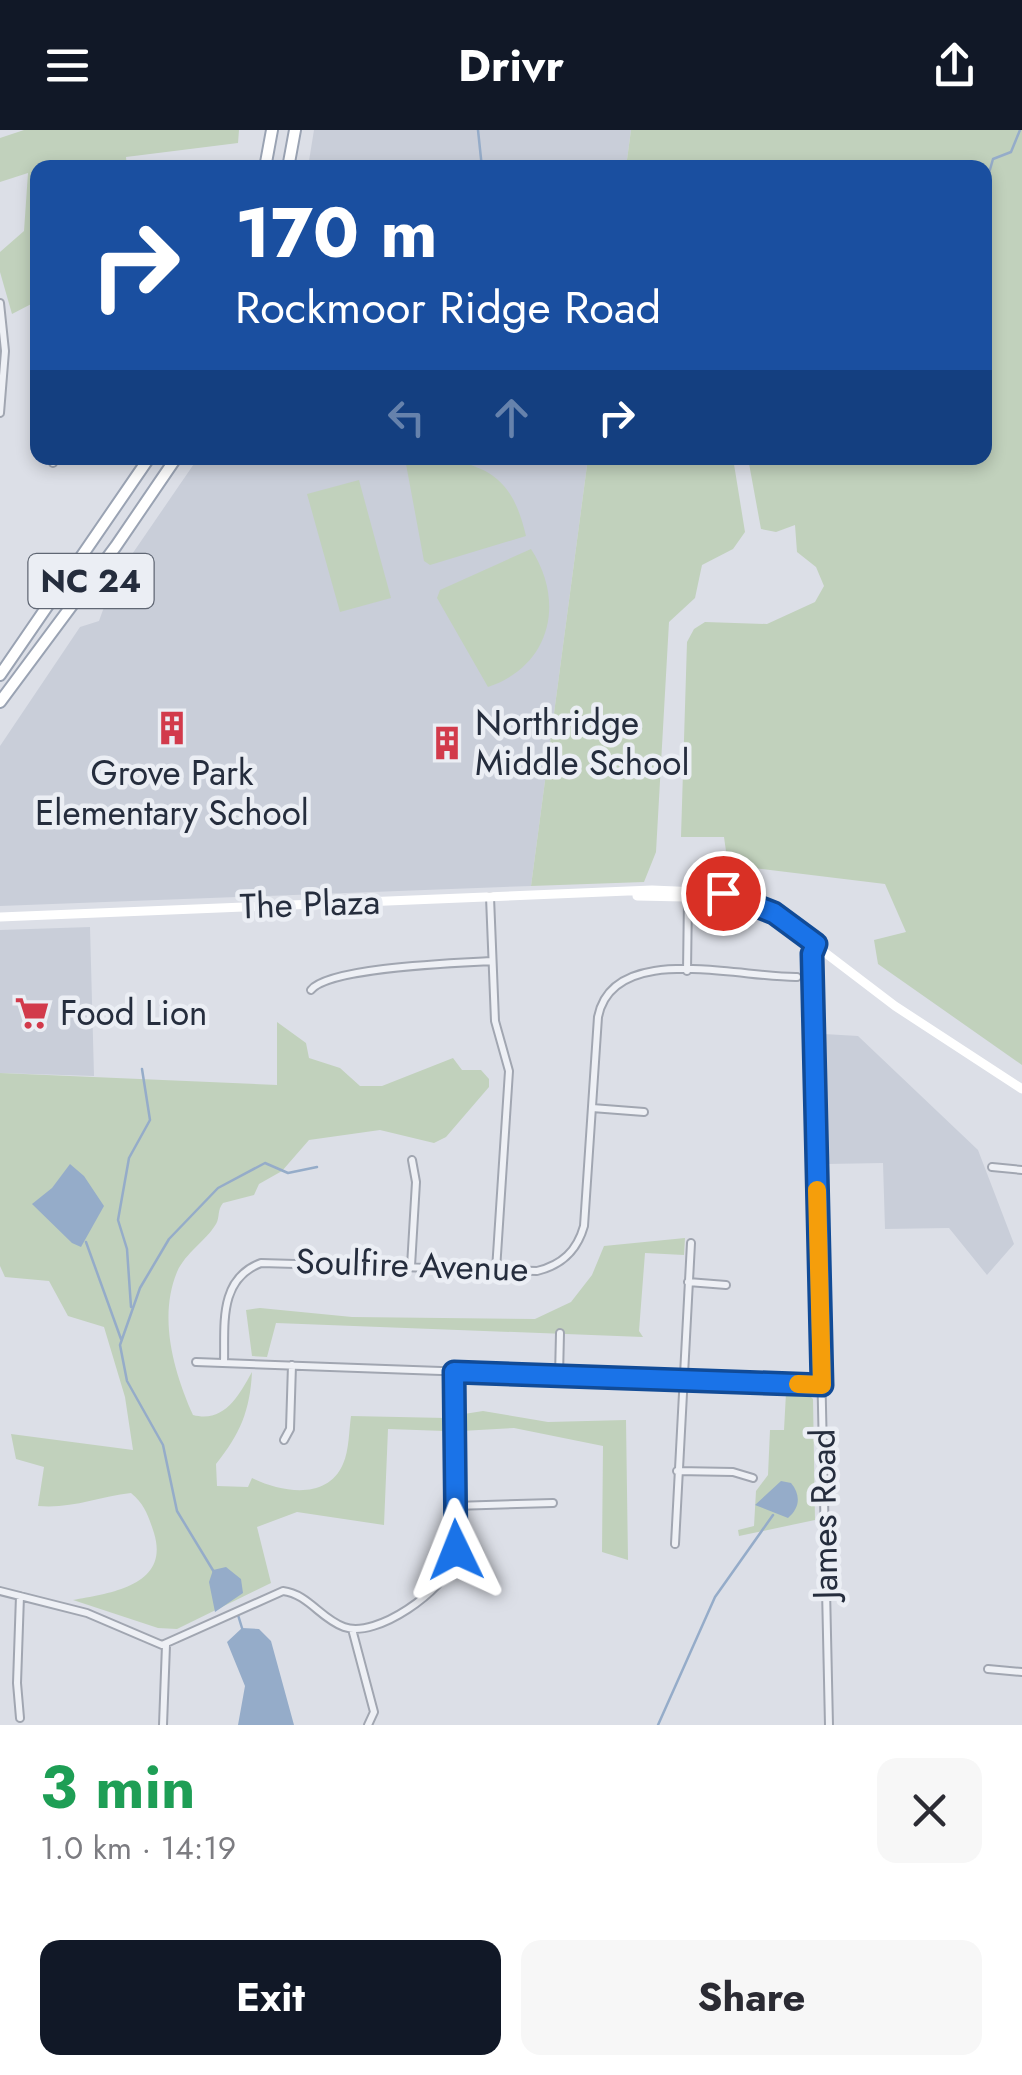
<!DOCTYPE html>
<meta charset="utf-8">
<style>
body{margin:0;font-family:Jost,sans-serif;background:#f7f7f7;color:#2b2b33;height:100vh;display:flex;flex-direction:column;font-size:38px;white-space:nowrap}
*{box-sizing:border-box;margin:0}
p{font-size:32px;color:#7c7c81}
.icon{flex:none;width:55px;height:55px;fill:none;stroke:currentColor;stroke-width:2;stroke-linecap:round;stroke-linejoin:round}
.map{position:relative;height:1595px;overflow:hidden}
.panel{display:flex;flex-direction:column;background:#fff;flex:1}
.panel>*{flex:none}
.banner{position:absolute;left:30px;top:30px;width:962px;height:305px;border-radius:20px;box-shadow:0 5px 15px #0003;background:#1a4fa0;color:#fff;overflow:hidden}
.pin{position:absolute;display:grid;place-items:center;width:85px;height:85px;color:#fff;margin:-42px;border:5px solid #fff;border-radius:50%;box-shadow:0 2px 10px #0007}
.me{position:absolute;width:110px;margin:-55px;rotate:358deg;stroke-linejoin:round;filter:drop-shadow(0 0 8px #0008)}
.turn{display:flex;align-items:center;gap:35px;height:210px;padding:0 40px;font-size:45px}
.turn .icon{width:130px;height:130px;stroke-width:2.5}
.turn b{display:block;font-size:70px;line-height:85px}
.lanes{display:flex;align-items:center;height:95px;padding:0 40px;background:#0003;justify-content:center;gap:50px;direction:ltr}
.lanes .off{opacity:.35}
.round{display:grid;place-items:center;flex:none;width:105px;height:105px;border-radius:20px;background:#f7f7f7}
.overview{display:flex;align-items:center;justify-content:space-between;height:170px;padding:0 40px}
h1{font-size:60px;font-weight:700;line-height:75px;color:#1e9e55}
.primary-button{display:flex;gap:20px;margin-top:auto;padding:20px 40px}
.primary-button a{flex:1;height:115px;border-radius:20px;background:#111827;color:#fff;font-size:40px;font-weight:700;line-height:115px;text-align:center}
.primary-button a+a{background:#f7f7f7;color:#2b2b33}
header{display:flex;justify-content:space-between;align-items:center;height:130px;padding:0 40px;background:#111827;color:#fff;font-size:45px;font-weight:700}
.map>svg:first-child{display:block}
.built{fill:#c9ced9}
.green{fill:#c1d1bc}
.water{fill:#95acc9}
.lines{fill:none;stroke-linecap:round;stroke-linejoin:round}
.stream{stroke:#95acc9;stroke-width:2.5}
.street-casing{stroke:#a1a6b1;stroke-width:10}
.primary-casing{stroke:#9aa3b3;stroke-width:14}
.street{stroke:#eef0f5;stroke-width:6}
.secondary{stroke:#fff;stroke-width:9}
.primary{stroke:#fff;stroke-width:10}
.route-casing{stroke:#114b97;stroke-width:25}
.route{stroke:#1a73e8;stroke-width:18}
.slow{stroke:#f59e0b;stroke-width:18}
.labels{text-anchor:middle;stroke-width:9;stroke-linejoin:round;paint-order:stroke}
.shield{fill:#ebeef4;stroke:#606774;stroke-width:2.5}
.shield-label{font-size:32px;font-weight:bold;fill:#252d3d}
.poi-label{font-size:35px;fill:#252d3d;stroke:#ebeef4;text-anchor:start}
.street-label{font-size:35px;fill:#252d3d;stroke:#ebeef4}
</style>
<header><svg class="icon" aria-label="menu" viewBox="0 0 24 24"><path d="M4 6h16M4 12h16M4 18h16"/></svg>Drivr<svg class="icon" aria-label="share" viewBox="0 0 24 24"><path d="M12 15V3M7 8l5-5 5 5M5 13v7h14v-7"/></svg></header>
<div class="map">
<svg width="1022" height="1595" viewBox="0 0 1022 1595">
<rect width="100%" height="100%" fill="#dcdfe7"/>
<path class="built" d="M314,0H631L626,37H308Z
M198,328H588L531,756L0,776V616L80,497L99,491L113,452Z
M90,797L94,946L0,943V800Z
M824,904L858,906L978,1020L1014,1114L987,1145L949,1098L885,1099L883,1033L827,1034Z"/>
<path class="green" d="M24,0H239L238,13L126,27L127,37L38,38L37,171L12,184L0,142V122L24,101L28,43L0,52V8Z
M631,0H1022V935L878,834L874,810L906,802L885,754L728,735L724,707H681L687,512L694,499L705,492L767,494L815,472L824,456L816,437L797,422L795,395L776,402L761,399L748,328H985V38L626,37Z
M434,328C490,334 513,350 526,406L430,435L424,431L406,334Z
M588,328H733L745,402L733,419L702,435L695,468L669,492L656,722L644,752L531,756Z
M359,350L391,468L340,482L307,364Z
M531,419C566,473 550,536 488,557L437,468L440,460Z
M277,892L306,913L309,928L340,938L360,956H382L453,928L462,940H481L489,949V957L446,1007L434,1013L380,1000L309,1010L282,1041L259,1054L254,1065L223,1073C217,1080 220,1087 216,1094C205,1112 186,1122 177,1142C158,1188 174,1242 193,1285C224,1293 238,1267 252,1242C250,1281 240,1304 216,1334L217,1356L248,1357L252,1348C281,1362 327,1371 343,1334C349,1321 349,1300 351,1286L446,1288L445,1301L388,1299L384,1395L297,1382L257,1397L271,1453L177,1499L158,1498L73,1470C112,1463 170,1455 154,1403C148,1385 145,1375 131,1363C98,1367 71,1379 38,1376L44,1337L16,1329L11,1304L133,1320L125,1267L104,1197L68,1186L49,1151L5,1147L0,1136V943L277,955Z
M685,1108L684,1125L645,1123L639,1201L643,1207L276,1193L267,1227L252,1226L246,1180L260,1178L352,1187L535,1189L571,1172L592,1145L604,1116Z
M786,1263H807L813,1269L815,1390L739,1406L738,1400L754,1396L756,1361L768,1345L770,1300H784Z
M483,1281L548,1292L626,1290L628,1430L602,1422L603,1316L514,1298L461,1301L464,1284Z"/>
<path class="water" d="M70,1034L84,1046L104,1076L81,1117L72,1113L32,1074L52,1058Z
M781,1351L791,1353C801,1365 800,1378 788,1388L755,1375Z
M226,1437L241,1449L243,1463L215,1482L209,1452L213,1440Z
M242,1498L259,1499L271,1511L294,1595H238L245,1556L227,1512Z"/>
<g class="lines">
<path class="stream" d="M478,0L482,38
M985,57L993,29L1011,22L1020,0
M86,1112L121,1209
M131,1177L127,1119L118,1090L129,1028L150,990L142,939
M214,1442L177,1381L163,1315L127,1251L120,1215L140,1158L169,1109L218,1058L265,1033L288,1043L317,1037
M238,1485L242,1498
M658,1595L715,1467L773,1385"/>
<g class="street-casing">
<path id="street" d="M0,173L5,221L0,283
M53,328V333
M490,767L495,891L509,941L496,1140
M816,815L812,824L829,1595
M687,841L688,767
M311,860C329,837 459,833 492,831
M592,978L644,982
M992,1037L1022,1040
M411,1136L416,1052L412,1030
M688,1152L726,1155
M196,1232L822,1255
M224,1233C225,1195 218,1149 261,1133L537,1141C562,1135 577,1121 584,1096L598,887C613,811 740,848 797,847
M559,1246L560,1203
M284,1310L290,1299L292,1235
M677,1341L733,1342L753,1348
M454,1376L553,1373
M675,1414L691,1113
M0,1461L87,1483L162,1515L283,1461C308,1464 321,1489 344,1497C377,1509 444,1460 454,1430V1242
M20,1466L17,1553L20,1588
M352,1499L374,1582L368,1595
M988,1539L1022,1542
M163,1595L166,1515"/>
</g>
<g class="primary-casing">
<path id="primary" d="M265,38L272,0
M288,38L295,0
M0,545L149,328
M0,572L116,416L176,328"/>
</g>
<use href="#street" class="street"/>
<path class="secondary" d="M637,766L732,768
M0,787L652,760L723,763L773,783L895,876L1022,959"/>
<use href="#primary" class="primary"/>
</g>
<g class="lines">
<g class="route-casing">
<path id="route" d="M456,1420L454,1242L822,1255L812,824L816,814L774,783L723,763"/>
</g>
<use href="#route" class="route"/>
<path class="slow" d="M798,1254L822,1255L817,1060"/>
</g>
<defs>
<g id="building-bare" transform="scale(2.7)"><path d="M-4-6H4V6H1V3H-1V6H-4ZM-2.5-4.3h1.7v1.8h-1.7ZM.8-4.3h1.7v1.8H.8ZM-2.5-1h1.7V.8h-1.7ZM.8-1h1.7V.8H.8Z" fill="#d23a4b" stroke="#ebeef4" stroke-width="2.5" paint-order="stroke"/></g>
<g id="supermarket-bare" transform="scale(2.7)"><path d="M-6-5.5h2.5l.6 2H6L4.5 2H-2.5L-4.4-4H-6ZM-1.5 3.2a1.3 1.3 0 1 0 .1 0ZM3 3.2a1.3 1.3 0 1 0 .1 0Z" fill="#d23a4b" stroke="#ebeef4" stroke-width="2.5" paint-order="stroke"/></g>
</defs>
<g fill-rule="evenodd">
<use href="#building-bare" x="172" y="598"/>
<use href="#building-bare" x="447" y="613"/>
<use href="#supermarket-bare" x="32" y="883"/>
</g>
<g class="labels">
<rect class="shield" x="28.5" y="424" width="125" height="54" rx="8"/>
<g class="shield-label">
<text x="91" y="462">NC 24</text>
</g>
<g class="poi-label">
<text x="475" y="605">Northridge<tspan x="475" dy="40">Middle School</tspan></text>
<text x="172" y="655" text-anchor="middle">Grove Park<tspan x="172" dy="40">Elementary School</tspan></text>
<text x="60" y="895">Food Lion</text>
</g>
<g class="street-label">
<text transform="translate(310 774) rotate(-2)" y="12">The Plaza</text>
<text transform="translate(412 1135) rotate(2)" y="12">Soulfire Avenue</text>
<text transform="translate(824 1384) rotate(-91)" y="12">James Road</text>
</g>
</g>
</svg>
<div class="pin" style="left:723px;top:763px;background:#d93025"><svg class="icon" aria-label="arrive" viewBox="0 0 24 24"><path d="M6 21V4h12l-3 4 3 4H6"/></svg></div>
<svg class="me" style="left:456px;top:1420px" viewBox="-20 -20 40 40"><path d="M0-17L14 15 0 8-14 15z" fill="#1a73e8" stroke="#fff" stroke-width="4"/></svg>
<div class="banner">
<div class="turn"><svg class="icon" aria-label="right" viewBox="0 0 24 24"><path d="M7 20v-9h11M14 6l5 5-5 5"/></svg><div><b>170 m</b>Rockmoor Ridge Road</div></div>
<div class="lanes"><svg class="icon off" aria-label="left" viewBox="0 0 24 24"><path d="M17 20v-9H6M10 6l-5 5 5 5"/></svg><svg class="icon off" aria-label="ahead" viewBox="0 0 24 24"><path d="M12 20V5M6 11l6-6 6 6"/></svg><svg class="icon" aria-label="right" viewBox="0 0 24 24"><path d="M7 20v-9h11M14 6l5 5-5 5"/></svg></div>
</div>
</div>
<section class="panel">
<div class="overview"><div><h1>3 min</h1><p>1.0 km · 14:19</p></div><a class="round"><svg class="icon" aria-label="close" viewBox="0 0 24 24"><path d="M6 6l12 12M18 6L6 18"/></svg></a></div>
<div class="primary-button"><a>Exit</a><a>Share</a></div>
</section>
